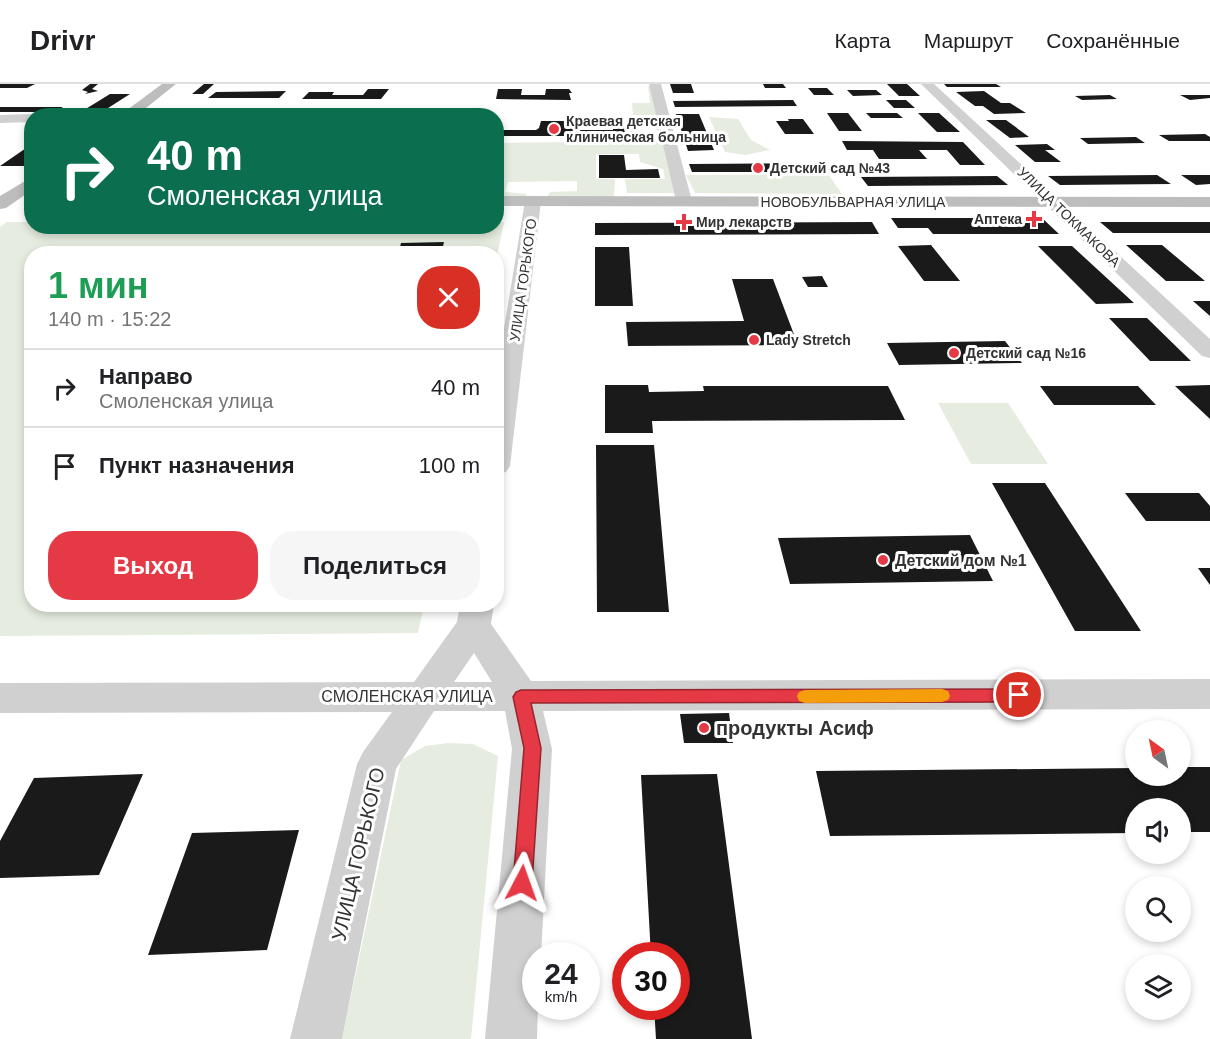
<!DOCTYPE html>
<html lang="ru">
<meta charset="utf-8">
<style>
body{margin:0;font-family:Helvetica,sans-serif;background:#f6f6f6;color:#202124;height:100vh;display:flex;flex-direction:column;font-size:22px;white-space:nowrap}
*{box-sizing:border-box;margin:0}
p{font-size:20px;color:#757577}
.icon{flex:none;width:33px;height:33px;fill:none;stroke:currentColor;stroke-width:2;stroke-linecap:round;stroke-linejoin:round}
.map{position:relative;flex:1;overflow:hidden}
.sheet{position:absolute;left:24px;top:162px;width:480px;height:366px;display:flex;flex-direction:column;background:#fff;border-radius:24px;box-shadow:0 3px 9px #0003}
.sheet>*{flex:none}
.banner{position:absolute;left:24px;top:24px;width:480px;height:126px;border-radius:24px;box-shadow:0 3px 9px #0003;background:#0b6e4f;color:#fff;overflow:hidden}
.needle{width:39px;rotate:327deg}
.buttons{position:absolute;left:1125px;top:636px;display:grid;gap:12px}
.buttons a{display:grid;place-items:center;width:66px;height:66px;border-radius:50%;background:#fff;box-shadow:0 3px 9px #0003;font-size:30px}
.speed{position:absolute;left:522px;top:858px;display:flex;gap:12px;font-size:30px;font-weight:700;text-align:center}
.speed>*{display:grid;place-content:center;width:78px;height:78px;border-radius:50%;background:#fff;box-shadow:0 3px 9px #0003;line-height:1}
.speed small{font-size:15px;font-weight:400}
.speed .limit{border:9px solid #d22;background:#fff;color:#111}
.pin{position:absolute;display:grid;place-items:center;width:51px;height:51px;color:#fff;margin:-26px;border:3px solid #fff;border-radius:50%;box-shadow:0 2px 6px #0007}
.me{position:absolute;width:66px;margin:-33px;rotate:4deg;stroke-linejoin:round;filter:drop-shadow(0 0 4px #0008)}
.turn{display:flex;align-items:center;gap:21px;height:126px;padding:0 24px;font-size:27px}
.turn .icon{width:78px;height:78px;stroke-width:2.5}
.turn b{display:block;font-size:42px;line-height:51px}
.round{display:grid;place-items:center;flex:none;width:63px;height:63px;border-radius:24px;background:#f6f6f6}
.headline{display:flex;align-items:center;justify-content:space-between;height:102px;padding:0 24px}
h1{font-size:36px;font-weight:700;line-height:45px;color:#1e9e55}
.primary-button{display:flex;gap:12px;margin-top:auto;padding:12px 24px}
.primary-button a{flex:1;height:69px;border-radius:24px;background:#e63946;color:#fff;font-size:24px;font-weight:700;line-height:69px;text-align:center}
.primary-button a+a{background:#f6f6f6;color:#202124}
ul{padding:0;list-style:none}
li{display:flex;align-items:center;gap:18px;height:78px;padding:0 24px;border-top:2px solid #e0e0e0}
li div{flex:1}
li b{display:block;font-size:22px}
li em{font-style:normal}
header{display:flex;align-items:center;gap:36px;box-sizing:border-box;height:84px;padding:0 30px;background:#fff;border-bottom:2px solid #e0e0e0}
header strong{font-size:28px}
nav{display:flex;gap:33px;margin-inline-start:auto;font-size:21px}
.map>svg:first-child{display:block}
.green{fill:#e6ecdf}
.building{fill:#1a1a1a}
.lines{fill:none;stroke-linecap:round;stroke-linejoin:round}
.street{fill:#d0d0d0;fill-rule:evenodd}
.secondary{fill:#bdbdbd;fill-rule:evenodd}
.route{fill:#e63946;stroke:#96252e;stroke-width:1.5}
.slow{fill:#f59e0b}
.poi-dot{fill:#e63946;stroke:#fff;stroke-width:2}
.labels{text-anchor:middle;stroke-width:6;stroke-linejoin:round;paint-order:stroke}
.far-poi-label{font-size:14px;font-weight:bold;fill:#333;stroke:#fff;text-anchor:start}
.far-street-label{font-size:14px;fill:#333;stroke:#fff}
.poi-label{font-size:16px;font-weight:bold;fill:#333;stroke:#fff;text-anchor:start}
.street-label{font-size:16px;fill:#333;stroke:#fff}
.near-poi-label{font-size:20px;font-weight:bold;fill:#333;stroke:#fff;text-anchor:start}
.near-street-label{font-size:20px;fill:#333;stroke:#fff}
</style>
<header>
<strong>Drivr</strong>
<nav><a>Карта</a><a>Маршрут</a><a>Сохранённые</a></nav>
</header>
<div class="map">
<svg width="1210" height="955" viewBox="0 0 1210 955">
<rect width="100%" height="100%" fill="#fff"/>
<path class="green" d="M648,2H653L678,109H627L625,95H665L663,85L640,78L639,70H596V95H615L614,114H547L550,108L577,107V97L508,98L505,108L527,110L525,114H497L496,96L500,95L504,70H497V59L660,57L659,48L647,38L633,32L632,19H650Z
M709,33L738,35L751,56L770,66L745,71L725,68Z
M828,90L842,110L695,109L686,91Z
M7,138H31L32,142H496L497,138H504L497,172L496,170H32V520L424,521L418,549L0,552V143Z
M938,319H1008L1048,380H971Z
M448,659L473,660L498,672L471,955H342L401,676L425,662Z"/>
<path class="building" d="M0,0H35L27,4H0Z
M90,0H98L92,5L98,7L85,10L88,8L82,6Z
M204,0H214L203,10H192Z
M670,0H691L694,9H673Z
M763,0H783L786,4H765Z
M887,0H907L920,12H899Z
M944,0H996L1001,3H947Z
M808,4H827L834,11H814Z
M368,5H389L381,15H302L309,8H334L332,11H363Z
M498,5H522L521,11H545L546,5H569L572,9H569L571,16L496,15Z
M847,6H876L882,11L853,12Z
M286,7L279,14H208L216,8Z
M984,7L1001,19H1010L1026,29L994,30L983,22H975L956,8Z
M110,10H130L105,26H84Z
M1110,11L1117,15L1082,16L1075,12Z
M1180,11H1210V14L1190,16Z
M793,16L797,22L675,23L673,17Z
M886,16H906L915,24H894Z
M0,23H63L55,28H0Z
M827,29H848L862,47H839Z
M866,29H897L903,34H871Z
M918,29H939L960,48H937Z
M676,30H699L714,66L688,67Z
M788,35H803L814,50H785L776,37H789Z
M986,36H1006L1029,53L1010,54Z
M541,37H568L567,43H573V46H613V39H635L636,52H496V46H536L539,44Z
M1205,50L1210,53V57H1169L1159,51Z
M1136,53L1145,59L1088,60L1080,54Z
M842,57L963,58L985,81H960L947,66H919L927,75H879L873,66H847Z
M32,60V78L24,82H0Z
M1047,60L1055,66H1045L1061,78H1035L1015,61Z
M599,71H624L626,86L658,85L660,94H599Z
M823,79L829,88H692L689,80Z
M1157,91L1171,100L1060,101L1048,92Z
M1181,91H1210V100L1196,101Z
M997,92L1008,101L868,102L861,93Z
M891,134H1042L1059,150H933L928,144H898Z
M872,138L879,150L595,151V139Z
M1100,138H1210V149H1113Z
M444,158L441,170H398L401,159Z
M931,161L960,197H924L898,162Z
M1126,161H1162L1205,197H1166Z
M1038,162H1072L1134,219L1096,220Z
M595,163H629L633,222H595Z
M822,192L828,203H808L802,193Z
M732,195H773L798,261L628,262L626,238L744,237Z
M1193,217H1210V232Z
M1109,234H1147L1191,277H1150Z
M1005,257L1022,279L899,281L887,259Z
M605,301H648L649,308L704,307L703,302H888L905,336L652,337L653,349H605Z
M1210,301V335L1175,302Z
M1040,302H1138L1156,321H1054Z
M596,361H654L669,528H597Z
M992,399H1045L1141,547H1075Z
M1125,409H1199L1210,422V437H1146Z
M970,451L993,497L790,500L778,454Z
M1198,484H1210V501Z
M729,629L733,659H684L680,630Z
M1180,683H1210V748H1180V724H1136V749L830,752L816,687L1136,684V692H1180Z
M143,690L99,791L0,794V757L34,694Z
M717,690L752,955H656L654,922H676V872H651L641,691Z
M299,746L267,866L148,871L192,749Z"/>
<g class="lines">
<path class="street" d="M649,0H661L692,117L690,121L684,122L676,117Z
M921,0H934L1210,255V274L1202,272Z
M32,30L37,32H32V38L0,39V31Z
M533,112L541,117L510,382L506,388L496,390V293L525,117Z
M460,520H494L491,540L531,597L1210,595V625L543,627L552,665L541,872H536V922H538L537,955H485L512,665L505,627H434L396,685L342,955H290L357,680L363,668L392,628L0,629V599L414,598L457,538ZM474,569L492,598H454Z"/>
<path class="secondary" d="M162,0H176L136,32H119Z
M32,93V106L6,124L0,125V112Z
M496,112L1210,113V123L496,122Z"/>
</g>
<path class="route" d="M1019,605L1025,607L1027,611L1025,616L1019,618L531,619L541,664L532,799L529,805L522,808L516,805L513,799L524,664L513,613L516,608L521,606Z"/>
<path class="slow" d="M942,605L948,607L950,612L948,616L942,618L805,619L799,617L797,612L799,608L805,606Z"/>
<g class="poi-dot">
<circle cx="554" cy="45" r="6"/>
<circle cx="758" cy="84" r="6"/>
<path d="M1031 126h6v6h6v6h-6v6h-6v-6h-6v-6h6z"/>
<path d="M681 129h6v6h6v6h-6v6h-6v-6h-6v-6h6z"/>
<circle cx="754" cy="256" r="6"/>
<circle cx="954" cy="269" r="6"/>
<circle cx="883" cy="476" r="6"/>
<circle cx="704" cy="644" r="6"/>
</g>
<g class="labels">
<g class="far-poi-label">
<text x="566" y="42">Краевая детская<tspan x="566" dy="16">клиническая больница</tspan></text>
<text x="770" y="89">Детский сад №43</text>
<text x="1022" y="140" text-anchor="end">Аптека</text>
<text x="696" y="143">Мир лекарств</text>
<text x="766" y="261">Lady Stretch</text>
<text x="966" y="274">Детский сад №16</text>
</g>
<g class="far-street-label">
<text x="853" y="123">НОВОБУЛЬВАРНАЯ УЛИЦА</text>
<text transform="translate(1069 133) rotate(44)" y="5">УЛИЦА ТОКМАКОВА</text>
<text transform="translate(523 196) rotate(-82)" y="5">УЛИЦА ГОРЬКОГО</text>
</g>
<g class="poi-label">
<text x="895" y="482">Детский дом №1</text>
</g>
<g class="street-label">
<text x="407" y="618">СМОЛЕНСКАЯ УЛИЦА</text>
</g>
<g class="near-poi-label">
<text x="716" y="651">продукты Асиф</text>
</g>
<g class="near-street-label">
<text transform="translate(358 770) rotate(-77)" y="7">УЛИЦА ГОРЬКОГО</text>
</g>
</g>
</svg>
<div class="buttons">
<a><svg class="needle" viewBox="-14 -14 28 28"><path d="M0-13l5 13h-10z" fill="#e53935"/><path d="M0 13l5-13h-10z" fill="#757577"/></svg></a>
<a><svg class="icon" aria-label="sound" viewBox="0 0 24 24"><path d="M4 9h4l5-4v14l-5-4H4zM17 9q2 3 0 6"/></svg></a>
<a><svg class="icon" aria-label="search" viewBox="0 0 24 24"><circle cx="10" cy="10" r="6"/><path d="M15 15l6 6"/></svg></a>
<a><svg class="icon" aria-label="layers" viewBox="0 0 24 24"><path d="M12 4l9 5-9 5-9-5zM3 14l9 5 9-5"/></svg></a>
</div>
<div class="speed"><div>24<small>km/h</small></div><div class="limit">30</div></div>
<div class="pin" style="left:1019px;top:611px;background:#d93025"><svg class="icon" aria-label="arrive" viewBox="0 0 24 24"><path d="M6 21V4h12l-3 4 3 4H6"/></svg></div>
<svg class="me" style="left:522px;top:799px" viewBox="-20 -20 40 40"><path d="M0-17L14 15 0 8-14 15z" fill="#e63946" stroke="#fff" stroke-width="4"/></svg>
<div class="banner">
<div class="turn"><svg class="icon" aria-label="right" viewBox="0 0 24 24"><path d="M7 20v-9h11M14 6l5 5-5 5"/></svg><div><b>40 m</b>Смоленская улица</div></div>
</div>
<section class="sheet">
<div class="headline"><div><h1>1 мин</h1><p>140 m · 15:22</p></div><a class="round" style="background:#d93025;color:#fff"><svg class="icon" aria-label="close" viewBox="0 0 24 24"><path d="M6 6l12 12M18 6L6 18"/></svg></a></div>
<ul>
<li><svg class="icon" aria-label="right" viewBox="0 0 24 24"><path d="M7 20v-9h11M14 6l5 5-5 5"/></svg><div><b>Направо</b><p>Смоленская улица</p></div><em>40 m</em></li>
<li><svg class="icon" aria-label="arrive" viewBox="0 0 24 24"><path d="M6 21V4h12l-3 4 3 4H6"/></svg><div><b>Пункт назначения</b></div><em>100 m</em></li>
</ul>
<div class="primary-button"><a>Выход</a><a>Поделиться</a></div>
</section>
</div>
